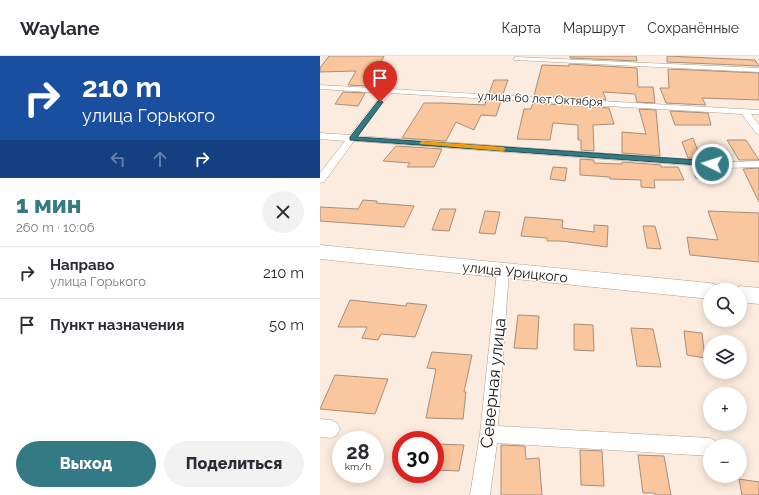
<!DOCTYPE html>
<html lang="ru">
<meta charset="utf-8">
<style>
body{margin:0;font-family:Raleway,sans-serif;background:#f2f2f3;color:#2b2b33;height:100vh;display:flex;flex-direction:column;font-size:15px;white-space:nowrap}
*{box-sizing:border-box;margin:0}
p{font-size:13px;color:#7c7c81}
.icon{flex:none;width:22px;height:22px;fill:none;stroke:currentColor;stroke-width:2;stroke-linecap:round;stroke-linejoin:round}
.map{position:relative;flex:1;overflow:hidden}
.panel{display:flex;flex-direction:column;background:#fff;width:320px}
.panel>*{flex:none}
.top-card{background:#1a4fa0;color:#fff;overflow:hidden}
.fabs{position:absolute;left:383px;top:227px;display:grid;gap:8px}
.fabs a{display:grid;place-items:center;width:44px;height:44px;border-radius:50%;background:#fff;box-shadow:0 2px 10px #0003;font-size:20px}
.speed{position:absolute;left:12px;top:375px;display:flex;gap:8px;font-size:20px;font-weight:700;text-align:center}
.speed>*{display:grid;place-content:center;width:52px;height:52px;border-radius:50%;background:#fff;box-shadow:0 2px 10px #0003;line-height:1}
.speed small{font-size:10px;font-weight:400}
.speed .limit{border:6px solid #d22;background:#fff;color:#111}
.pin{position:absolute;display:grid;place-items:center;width:34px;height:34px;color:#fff;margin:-41px -17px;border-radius:50% 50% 50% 0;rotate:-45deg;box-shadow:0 0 4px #0007}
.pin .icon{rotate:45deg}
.me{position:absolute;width:44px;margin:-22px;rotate:274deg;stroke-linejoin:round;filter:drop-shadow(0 0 3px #0008)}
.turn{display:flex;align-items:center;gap:14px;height:84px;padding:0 16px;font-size:18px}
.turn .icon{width:52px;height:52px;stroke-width:2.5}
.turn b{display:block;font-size:28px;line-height:34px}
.lanes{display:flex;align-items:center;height:38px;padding:0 16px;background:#0003;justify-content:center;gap:20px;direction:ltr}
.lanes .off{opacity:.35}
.round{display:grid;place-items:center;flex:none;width:42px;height:42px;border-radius:21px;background:#f2f2f3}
.overview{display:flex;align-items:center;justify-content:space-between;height:68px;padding:0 16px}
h1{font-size:24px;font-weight:800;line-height:30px;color:#337a85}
.primary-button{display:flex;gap:8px;margin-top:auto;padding:8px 16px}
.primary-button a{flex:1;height:46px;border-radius:24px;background:#337a85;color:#fff;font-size:16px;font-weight:800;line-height:46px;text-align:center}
.primary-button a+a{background:#f2f2f3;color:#2b2b33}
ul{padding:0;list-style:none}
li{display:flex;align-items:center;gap:12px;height:52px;padding:0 16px;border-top:1px solid #e1e1e2}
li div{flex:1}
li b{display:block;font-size:15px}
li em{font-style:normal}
header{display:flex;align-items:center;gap:24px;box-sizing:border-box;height:56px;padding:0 20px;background:#fff;border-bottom:1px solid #e1e1e2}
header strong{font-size:19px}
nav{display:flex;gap:22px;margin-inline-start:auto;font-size:14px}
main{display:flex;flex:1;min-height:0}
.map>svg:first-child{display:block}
.building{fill:#f9c69d;stroke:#a58e7c}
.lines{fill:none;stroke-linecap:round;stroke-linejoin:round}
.street-casing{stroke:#b39b88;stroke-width:1}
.secondary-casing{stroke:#b39b88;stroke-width:1}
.street{fill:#fff;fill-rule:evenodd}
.secondary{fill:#fff;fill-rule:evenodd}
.route{fill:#337a85;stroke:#214f56}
.slow{fill:#f59e0b}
.labels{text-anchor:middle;stroke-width:3;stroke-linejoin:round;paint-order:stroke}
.far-street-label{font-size:12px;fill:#1e150e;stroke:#fff}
.street-label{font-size:14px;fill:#1e150e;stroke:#fff}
.near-street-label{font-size:17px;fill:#1e150e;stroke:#fff}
</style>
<header>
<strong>Waylane</strong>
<nav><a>Карта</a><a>Маршрут</a><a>Сохранённые</a></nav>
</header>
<main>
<section class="panel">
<div class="top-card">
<div class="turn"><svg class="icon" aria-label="right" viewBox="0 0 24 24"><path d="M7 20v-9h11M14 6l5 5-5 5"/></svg><div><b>210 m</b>улица Горького</div></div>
<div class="lanes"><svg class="icon off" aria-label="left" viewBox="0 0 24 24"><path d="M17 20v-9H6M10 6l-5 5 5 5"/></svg><svg class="icon off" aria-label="ahead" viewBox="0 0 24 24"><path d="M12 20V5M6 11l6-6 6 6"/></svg><svg class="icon" aria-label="right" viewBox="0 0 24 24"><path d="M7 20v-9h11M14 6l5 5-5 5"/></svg></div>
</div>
<div class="overview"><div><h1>1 мин</h1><p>260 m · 10:06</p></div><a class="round"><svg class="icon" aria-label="close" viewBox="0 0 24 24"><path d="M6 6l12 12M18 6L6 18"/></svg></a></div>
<ul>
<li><svg class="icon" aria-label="right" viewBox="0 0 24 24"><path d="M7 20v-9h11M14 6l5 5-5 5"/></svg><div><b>Направо</b><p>улица Горького</p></div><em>210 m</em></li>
<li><svg class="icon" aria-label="arrive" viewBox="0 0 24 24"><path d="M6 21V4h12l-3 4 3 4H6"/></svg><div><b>Пункт назначения</b></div><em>50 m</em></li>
</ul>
<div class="primary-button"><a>Выход</a><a>Поделиться</a></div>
</section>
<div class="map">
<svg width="439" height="439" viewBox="0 0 439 439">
<rect width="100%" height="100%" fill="#fcece0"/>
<path class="building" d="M9,0H64L49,30L28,29L36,15L0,16V12Z
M250,0H316L317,5L250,2Z
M347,0L435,4L439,10L347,6Z
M249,8L317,12L318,31H333L335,47L317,46L315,38L283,36L286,44L214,40L222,9L249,10Z
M348,13L439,17V44L382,42L386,49L346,47L340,32H349Z
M174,24H188L183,38L169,37Z
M23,36L45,37L38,50L15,48Z
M166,44L181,45L176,60L161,59L154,74L136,66L126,85L82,82L104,47H123L165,49Z
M213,47L289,52L294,68L273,69L274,95L261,94V84H258V69L233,67L230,84L197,83L204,53H211Z
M319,53L336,54L340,100L302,97V76L326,78Z
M350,55L388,57L391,69H355Z
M373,82L381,103L368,102L362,86Z
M407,84H426L439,104H419Z
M76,90L122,93L114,111H87L90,107L63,105Z
M260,103L274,104V107L302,108V106L341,109V111H358L364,124H334L335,132L321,131V124L290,123V121L260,119Z
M233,111L247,112L245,125L230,123Z
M372,111L385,112L390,123L376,122Z
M439,112V146L423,113Z
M43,144L57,145L56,147L94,150L84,171L0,165V151L38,153Z
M120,153H136L129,175L112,174Z
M165,155L180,156L175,178L159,177Z
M388,155L439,157V206L370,199L367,181L398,184Z
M205,161L243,164L242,172L274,176V169L288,170L287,191L241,185H227V182L201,180Z
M323,170H335L341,193L327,192Z
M30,244L86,250L87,247L107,249L95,281L61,278L58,284L42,282L47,271H18Z
M198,259L219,260L217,293L194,292Z
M254,268L273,269L274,295L254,294Z
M311,272L333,273L341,311L317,310Z
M364,275L382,277L385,302L367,299Z
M112,296L152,299L144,336H146L143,363L106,362L116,313L107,312Z
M15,319L68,323L55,358L0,353Z
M115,388L144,389L139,415L115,414Z
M181,389L205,390L206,403L219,402L222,439H181Z
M260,394L282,395L284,430L261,429Z
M318,399L344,400L351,439H335V437H323Z
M419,423L439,426V439H422Z"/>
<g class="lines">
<g class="street-casing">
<path id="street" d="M196,1L439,12V16L194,4V2Z
M0,29L439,54V58H431L439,69V78L436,77L422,58L70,37L38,80L407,106L439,105V111L407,112L34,85L4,126L0,127V117L25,85L0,83V77L30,79L63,37L0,33Z
M183,210L188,212L189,215L178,370L390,382L396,385L399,390H390V400L177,387L170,439H150L160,378L177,215L178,212Z
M0,363L11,364L17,367L20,373L17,379L11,382L0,381Z"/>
</g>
<g class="secondary-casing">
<path id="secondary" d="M0,189L390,227L397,229L399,234H390V243L0,203Z
M420,230L439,232V248L420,246V234H412Z"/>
</g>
<use href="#street" class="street"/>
<use href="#secondary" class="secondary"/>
</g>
<path class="route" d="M60,44L63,46L37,81L392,105L395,108L392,110L30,84V81L58,45Z"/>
<path class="slow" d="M102,85L183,91L186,93L183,95L100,88V86Z"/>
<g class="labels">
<g class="far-street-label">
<text transform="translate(220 43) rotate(3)" y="4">улица 60 лет Октября</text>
</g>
<g class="street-label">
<text transform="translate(195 216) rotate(6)" y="5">улица Урицкого</text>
</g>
<g class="near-street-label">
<text transform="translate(173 327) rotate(-84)" y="6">Северная улица</text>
</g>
</g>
</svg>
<div class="fabs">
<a><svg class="icon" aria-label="search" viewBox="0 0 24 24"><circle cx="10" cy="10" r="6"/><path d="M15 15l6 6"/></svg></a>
<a><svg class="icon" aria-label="layers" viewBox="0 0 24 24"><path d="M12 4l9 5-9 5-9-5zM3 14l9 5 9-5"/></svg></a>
<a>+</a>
<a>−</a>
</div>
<div class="speed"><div>28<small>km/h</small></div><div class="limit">30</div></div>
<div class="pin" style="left:60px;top:46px;background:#d93025"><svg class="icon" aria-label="arrive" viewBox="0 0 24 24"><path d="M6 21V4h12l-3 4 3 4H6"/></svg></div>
<svg class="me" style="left:392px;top:108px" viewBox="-20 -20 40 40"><circle r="17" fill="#337a85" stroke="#fff" stroke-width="3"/><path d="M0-11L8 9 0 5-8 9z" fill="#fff"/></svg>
</div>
</main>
